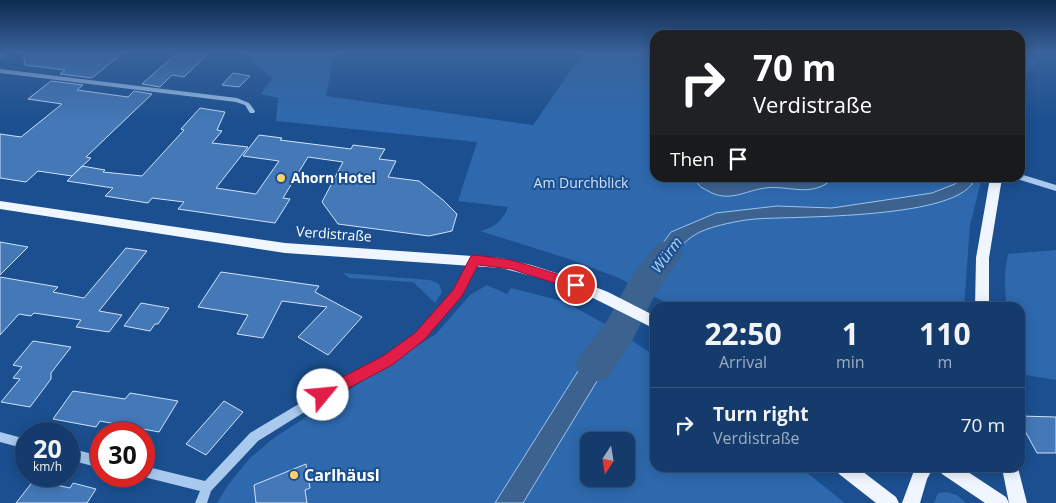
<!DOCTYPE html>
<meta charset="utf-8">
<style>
body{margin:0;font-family:"Open Sans",sans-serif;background:#214673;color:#f1f3f6;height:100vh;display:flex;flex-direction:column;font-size:19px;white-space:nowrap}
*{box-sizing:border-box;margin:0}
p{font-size:16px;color:#9dadc1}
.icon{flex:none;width:28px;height:28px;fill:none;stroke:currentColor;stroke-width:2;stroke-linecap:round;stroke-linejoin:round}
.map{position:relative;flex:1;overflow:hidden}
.details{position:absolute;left:650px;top:302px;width:375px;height:170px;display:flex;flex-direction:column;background:#143b6b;border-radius:15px;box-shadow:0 2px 12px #0003,0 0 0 1px #33557e}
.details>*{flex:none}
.banner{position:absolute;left:650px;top:30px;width:375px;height:152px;border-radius:15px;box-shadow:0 2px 12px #0003,0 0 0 1px #33557e;background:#202124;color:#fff;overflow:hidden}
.needle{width:32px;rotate:192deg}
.tools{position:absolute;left:580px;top:432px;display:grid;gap:10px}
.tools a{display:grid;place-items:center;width:55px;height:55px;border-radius:10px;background:#143b6b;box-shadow:0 2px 12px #0003,0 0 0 1px #33557e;font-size:25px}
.speed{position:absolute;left:15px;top:422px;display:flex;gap:10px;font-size:25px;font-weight:700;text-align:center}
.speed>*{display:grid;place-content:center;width:65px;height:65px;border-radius:50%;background:#143b6b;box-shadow:0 2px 12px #0003,0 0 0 1px #33557e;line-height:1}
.speed small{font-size:12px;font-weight:400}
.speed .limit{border:8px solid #d22;background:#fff;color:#111}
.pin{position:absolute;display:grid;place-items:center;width:42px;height:42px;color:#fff;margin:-21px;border:2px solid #fff;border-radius:50%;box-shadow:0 1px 5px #0007}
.me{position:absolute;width:55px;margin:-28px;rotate:62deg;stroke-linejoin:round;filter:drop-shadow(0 0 4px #0008)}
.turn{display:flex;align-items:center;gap:18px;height:105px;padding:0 20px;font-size:22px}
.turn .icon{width:65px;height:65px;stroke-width:2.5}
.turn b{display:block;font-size:35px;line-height:42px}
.then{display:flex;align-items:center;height:48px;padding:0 20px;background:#0003;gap:10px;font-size:19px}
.eta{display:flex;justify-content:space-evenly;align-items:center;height:85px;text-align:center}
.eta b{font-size:30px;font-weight:700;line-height:35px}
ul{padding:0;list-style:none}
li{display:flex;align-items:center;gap:15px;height:75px;padding:0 20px;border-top:1px solid #33557e}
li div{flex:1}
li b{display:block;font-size:19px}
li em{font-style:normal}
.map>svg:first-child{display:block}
.green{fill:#2e69ad;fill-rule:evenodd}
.water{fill:#3c6290;stroke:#9cc4f0}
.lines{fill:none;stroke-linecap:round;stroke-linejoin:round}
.river{fill:#3c6290;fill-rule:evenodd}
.building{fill:#4478b7;stroke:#cfe3fa}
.minor{fill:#a9c9ee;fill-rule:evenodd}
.major{fill:#f0f6ff;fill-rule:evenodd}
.route{fill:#e11d48;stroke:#92132f}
.poi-dot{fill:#ffd166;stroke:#1b4f8f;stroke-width:2}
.labels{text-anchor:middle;stroke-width:4;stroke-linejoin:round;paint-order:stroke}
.poi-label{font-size:14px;font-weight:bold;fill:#fff;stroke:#1b4f8f;text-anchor:start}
.park-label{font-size:14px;fill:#cfe3fa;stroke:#1b4f8f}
.street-label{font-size:14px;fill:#fff;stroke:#1b4f8f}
.water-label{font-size:15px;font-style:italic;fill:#b5d3f5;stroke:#1b4f8f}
.near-poi-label{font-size:16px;font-weight:bold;fill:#fff;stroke:#1b4f8f;text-anchor:start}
</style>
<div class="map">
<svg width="1056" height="503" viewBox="0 0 1056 503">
<rect width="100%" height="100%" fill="#1b4f8f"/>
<path class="green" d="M241,52H341L333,61L326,96L533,125L578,60L581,52H655V178H982L970,225L964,307H674L619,278L569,259L480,231C496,227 502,221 508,207L458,201L477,142L276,121L278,98L261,94L272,78Z
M1020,52H1025L1036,64L1020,77Z
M1056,250V380L1020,374V308L1007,307C1004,289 1004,272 1008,254Z
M343,273L430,280L439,284L442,292L435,303L413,282L349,278Z
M487,285L507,294L511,288L565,302L607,325L604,329L622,340L625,336L655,356V468H801L845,503H217L228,485L250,458L275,437L436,334L470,295ZM589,441H626V479H589Z
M947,492L957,495L966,503H934L938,493Z"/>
<path class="water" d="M698,178H829V182C808,197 788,185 765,188C744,191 729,203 708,191C703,188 699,187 697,182Z
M959,178H975C963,220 794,216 755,219C741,220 712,226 700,232C677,243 662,271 648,291L633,285L671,232L716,213L777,206L832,208L899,198L932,193L955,184Z
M607,325L625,335L523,503H495Z"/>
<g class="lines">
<path class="river" d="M667,241L678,244L683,253L654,297L631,343L607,378L594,382L581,378L576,366L581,354L607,321L630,279L656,244Z"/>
</g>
<path class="building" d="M23,52H124L92,78L60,74L65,70L25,65Z
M178,52H210L184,77L172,75L160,87L142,84Z
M233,73L250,76L239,87L222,85Z
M51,81L83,85L77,90L128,97L134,91L152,94L86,157L91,158L72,176L38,171L26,182L0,178V134L21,137L62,104L28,99Z
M200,108L225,112L217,130L222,131L212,143L248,147L216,188L256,194L279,161L243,156L259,135L282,138L280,140L351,149L353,145L385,149L379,159L396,161L388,177L419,181L443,200L457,214L452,231L429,236L338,224L322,202L343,162L308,157L283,198L290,199L275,223L178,209L184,202L152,198L148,203L105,196L113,188L67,181L82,166L105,170L103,172L142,176L184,130L181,129Z
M0,242L28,247L0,275Z
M126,248L147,251L99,311L122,315L109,332L76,327L81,320L34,313L31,316L19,314L0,335V277L58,287L53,292L84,298Z
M221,272L319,286L315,292L362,317L328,355L298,337L327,307L282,301L263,338L237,334L248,315L198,307Z
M141,303L169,308L158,324H155L150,331L124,326Z
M33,341L71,347L51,373V379L30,407L1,402L20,379L13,378L22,367L13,365Z
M73,391L125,399L130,393L178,401L159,432L100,421L96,427L53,419Z
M224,401L243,412L206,455L186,444Z
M1020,416L1056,417V453H1037L1020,422Z
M306,464L310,488L305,490L307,503H256L254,485Z
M34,480L70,488L73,483L96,489L87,503H16Z"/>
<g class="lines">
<path class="minor" d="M4,52H11L0,58V54Z
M0,69L237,98L249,103L255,111L254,113H250L245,105L236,102L0,73Z
M1020,174L1056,185V191L1017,179L1016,178H1020Z
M475,257L478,258L479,260L460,296L422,340L391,364L327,398L258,441L211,491L207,503H195L200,491L140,476H144V466L205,481L250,433L319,392L383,358L416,334L454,290L472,258Z
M0,432L26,439V449L0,442Z
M69,448L101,456V468L69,460Z"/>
<path class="major" d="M990,178H1002L989,258V308H975L976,258Z
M0,201L285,243L501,258L531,265L572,278L608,292L655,316V329L581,292L548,280L501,268L285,253L0,209Z
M837,468H858L896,497L899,503H876L839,474Z
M915,468H933L927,479L920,503H902Z
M940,468H962L1006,497L1009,503H985L942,474Z
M1002,468H1018L1027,503H1009Z"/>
</g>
<linearGradient id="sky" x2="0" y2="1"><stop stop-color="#0f2b4f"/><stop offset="0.43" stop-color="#39639b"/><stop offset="1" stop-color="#39639b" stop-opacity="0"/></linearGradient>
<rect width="1056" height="122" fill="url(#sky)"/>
<path class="route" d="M475,255L511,260L580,281L582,285L580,288L576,290L511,269L478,265L462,296L424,340L392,365L328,399L323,401L318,399L316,395L318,390L383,356L415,333L453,290L471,256Z"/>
<g class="poi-dot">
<circle cx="281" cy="178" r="5"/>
<circle cx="294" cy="475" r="5"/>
</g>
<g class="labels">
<g class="poi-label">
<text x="291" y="183">Ahorn Hotel</text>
</g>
<g class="park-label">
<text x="581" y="188">Am Durchblick</text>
</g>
<g class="street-label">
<text transform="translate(334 234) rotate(4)" y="5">Verdistraße</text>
</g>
<g class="water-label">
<text transform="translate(667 255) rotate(-53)" y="5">Würm</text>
</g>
<g class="near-poi-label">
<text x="304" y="481">Carlhäusl</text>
</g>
</g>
</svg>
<div class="tools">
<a><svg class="needle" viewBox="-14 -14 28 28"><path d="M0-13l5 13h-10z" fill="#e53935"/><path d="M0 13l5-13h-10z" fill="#9dadc1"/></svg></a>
</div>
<div class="speed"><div>20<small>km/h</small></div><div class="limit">30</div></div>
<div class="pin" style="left:576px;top:285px;background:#d93025"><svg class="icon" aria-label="arrive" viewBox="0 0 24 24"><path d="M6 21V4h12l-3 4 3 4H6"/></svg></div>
<svg class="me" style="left:323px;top:395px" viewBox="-20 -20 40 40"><circle r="19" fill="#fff"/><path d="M0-13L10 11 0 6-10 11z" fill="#e11d48"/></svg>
<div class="banner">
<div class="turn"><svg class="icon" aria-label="right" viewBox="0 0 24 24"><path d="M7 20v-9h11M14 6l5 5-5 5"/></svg><div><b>70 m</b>Verdistraße</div></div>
<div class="then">Then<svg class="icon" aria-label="arrive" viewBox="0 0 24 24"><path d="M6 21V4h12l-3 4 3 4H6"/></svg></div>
</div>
<section class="details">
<div class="eta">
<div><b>22:50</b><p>Arrival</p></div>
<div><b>1</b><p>min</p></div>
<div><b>110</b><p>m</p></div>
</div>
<ul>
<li><svg class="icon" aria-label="right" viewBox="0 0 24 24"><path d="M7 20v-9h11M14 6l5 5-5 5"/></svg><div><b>Turn right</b><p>Verdistraße</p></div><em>70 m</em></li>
</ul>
</section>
</div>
